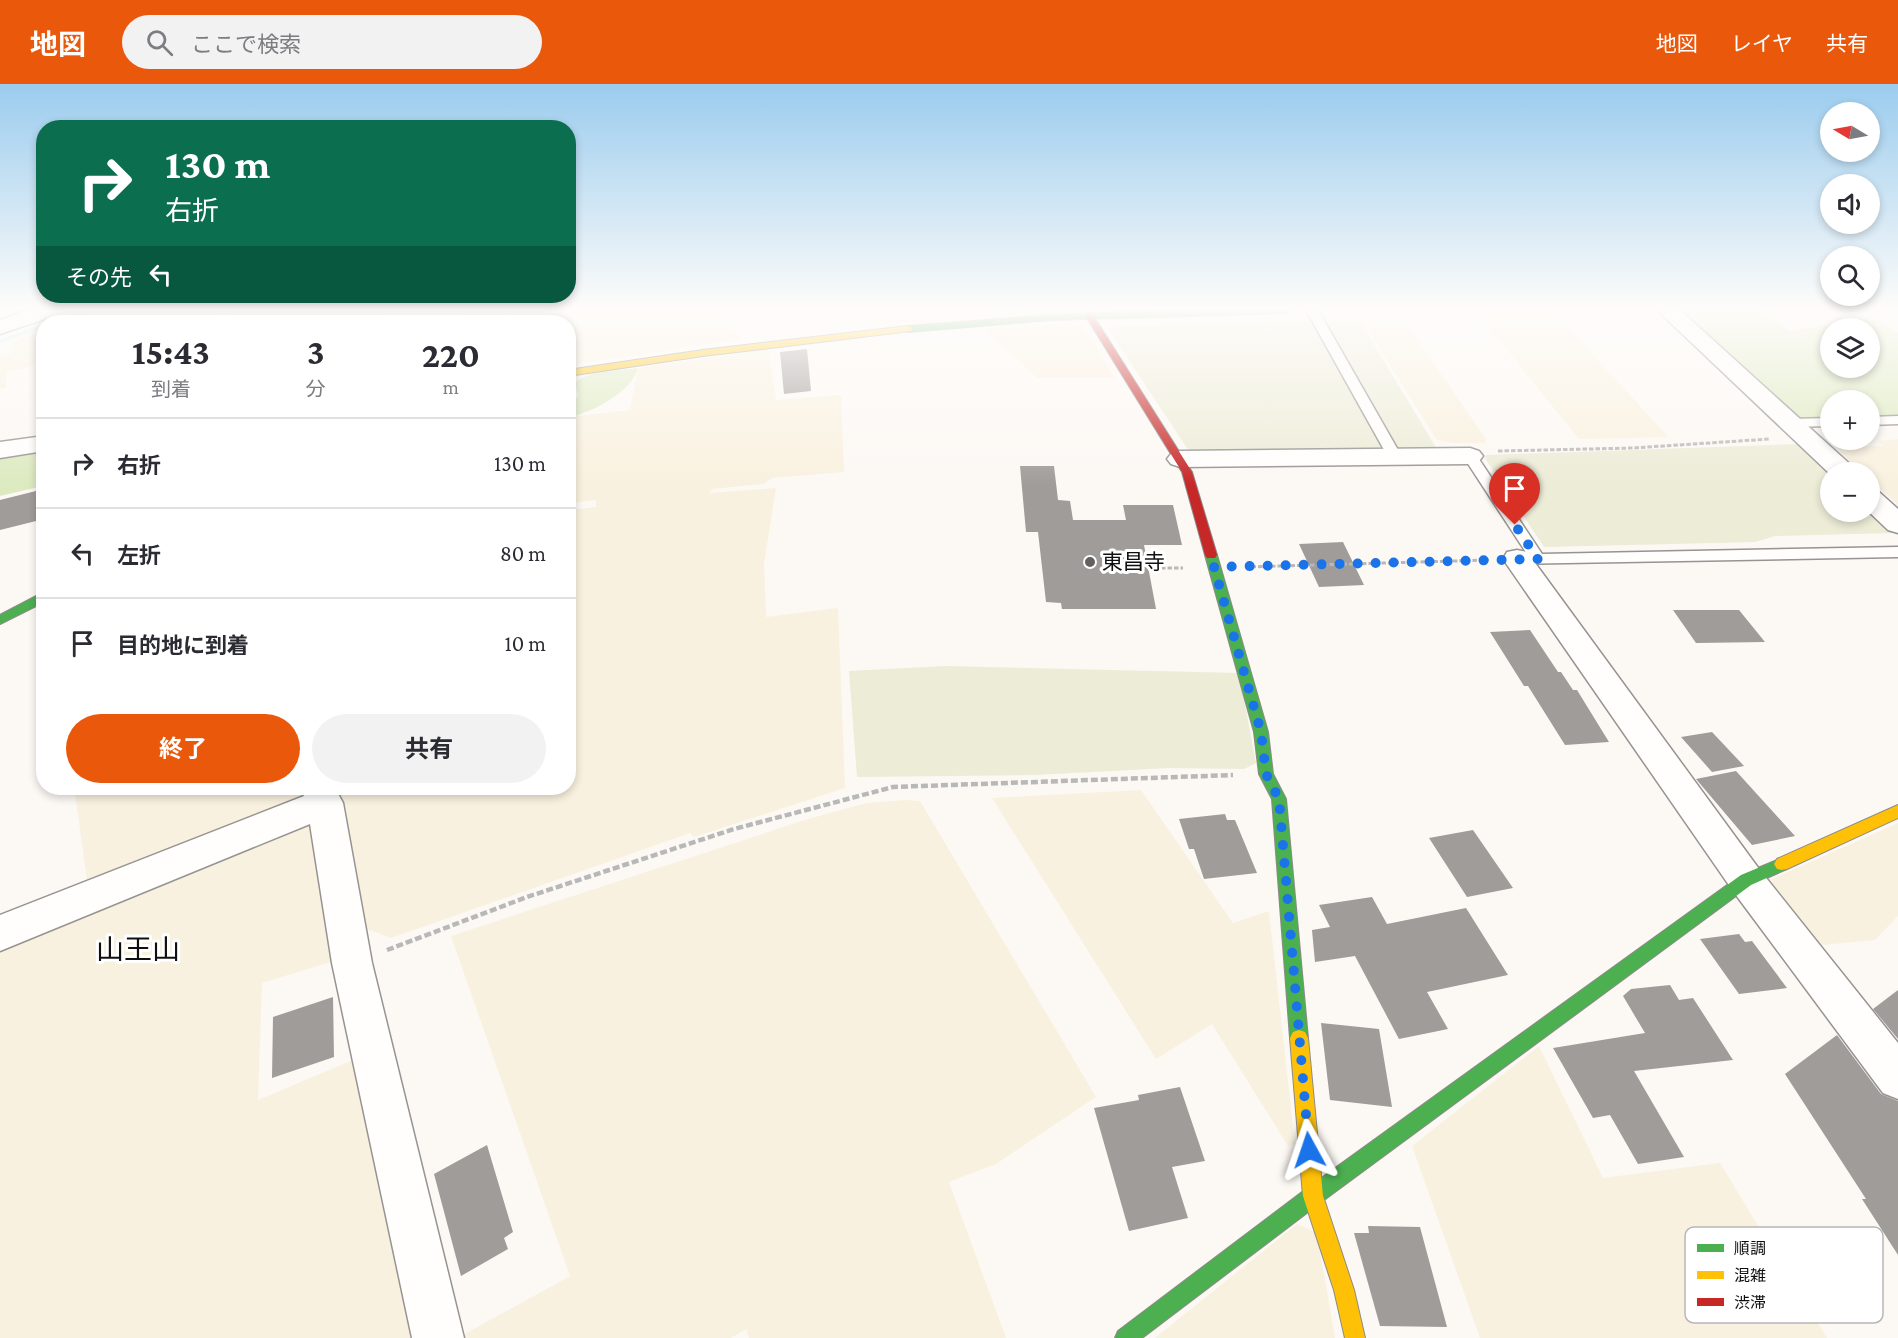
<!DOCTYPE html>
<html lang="ja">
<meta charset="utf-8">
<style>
body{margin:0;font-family:"Crimson Pro","Noto Sans JP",serif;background:#f2f2f3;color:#2b2b33;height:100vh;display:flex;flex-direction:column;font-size:22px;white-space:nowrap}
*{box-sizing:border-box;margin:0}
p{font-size:20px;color:#7c7c81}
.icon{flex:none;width:33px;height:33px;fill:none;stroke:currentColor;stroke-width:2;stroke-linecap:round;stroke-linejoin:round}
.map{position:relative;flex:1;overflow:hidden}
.panel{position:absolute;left:36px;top:231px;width:540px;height:480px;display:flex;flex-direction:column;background:#fff;border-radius:24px;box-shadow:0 3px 9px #0003}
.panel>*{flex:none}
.hud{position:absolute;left:36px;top:36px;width:540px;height:183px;border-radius:24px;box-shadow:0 3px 9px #0003;background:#0b6e4f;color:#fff;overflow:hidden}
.needle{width:39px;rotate:280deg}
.fabs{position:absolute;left:1820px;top:18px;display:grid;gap:12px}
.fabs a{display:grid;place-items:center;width:60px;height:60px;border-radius:50%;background:#fff;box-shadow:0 3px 9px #0003;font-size:30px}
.pin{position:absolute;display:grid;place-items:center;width:51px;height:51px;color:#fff;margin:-62px -26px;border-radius:50% 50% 50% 0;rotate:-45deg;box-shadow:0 0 6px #0007}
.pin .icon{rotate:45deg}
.me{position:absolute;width:66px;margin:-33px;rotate:355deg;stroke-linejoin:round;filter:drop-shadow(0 0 4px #0008)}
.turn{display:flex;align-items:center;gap:21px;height:126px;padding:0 30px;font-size:27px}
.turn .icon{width:78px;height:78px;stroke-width:2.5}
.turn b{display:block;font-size:42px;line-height:51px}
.then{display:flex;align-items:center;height:57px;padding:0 30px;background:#0003;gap:12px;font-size:22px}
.eta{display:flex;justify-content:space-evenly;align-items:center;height:102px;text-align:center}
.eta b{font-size:36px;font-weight:700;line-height:42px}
.cta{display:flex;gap:12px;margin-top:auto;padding:12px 30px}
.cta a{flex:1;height:69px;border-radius:36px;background:#ea580c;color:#fff;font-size:24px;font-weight:700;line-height:69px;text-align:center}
.cta a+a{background:#f2f2f3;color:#2b2b33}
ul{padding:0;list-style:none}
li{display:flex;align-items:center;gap:18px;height:90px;padding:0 30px;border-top:2px solid #e1e1e2}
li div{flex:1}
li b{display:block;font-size:22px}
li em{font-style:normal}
header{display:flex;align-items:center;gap:36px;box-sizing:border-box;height:84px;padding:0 30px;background:#ea580c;color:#fff}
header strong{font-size:28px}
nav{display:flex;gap:33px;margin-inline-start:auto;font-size:21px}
.search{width:420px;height:54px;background:#f2f2f3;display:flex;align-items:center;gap:15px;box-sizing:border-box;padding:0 21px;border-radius:33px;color:#7c7c81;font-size:22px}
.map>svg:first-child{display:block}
.farmland{fill:#f9f1df}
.forest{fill:#ddeac0;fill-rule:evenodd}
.cemetery{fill:#ececd7}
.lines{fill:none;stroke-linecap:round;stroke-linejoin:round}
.stream{fill:#c8f0f8;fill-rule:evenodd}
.building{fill:#9f9c99}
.lane-casing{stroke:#969492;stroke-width:3}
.street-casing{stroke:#969492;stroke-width:3}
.fast-casing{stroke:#8c8b89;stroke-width:2}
.slow-casing{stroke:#8c8b89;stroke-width:2}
.jam-casing{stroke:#8c8b89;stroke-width:2}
.path-far1{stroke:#b9b8b8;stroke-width:3;stroke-dasharray:4.5 2;stroke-linecap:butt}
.path{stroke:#b9b8b8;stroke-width:4.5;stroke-dasharray:7 3;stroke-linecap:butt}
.lane{fill:#fffefd;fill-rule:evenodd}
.street{fill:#fffefd;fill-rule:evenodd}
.fast{fill:#4caf50;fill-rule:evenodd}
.slow{fill:#ffc107;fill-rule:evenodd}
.jam{fill:#c62828;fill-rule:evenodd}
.route{stroke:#1a73e8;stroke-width:10;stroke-dasharray:0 18}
.poi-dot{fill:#62615f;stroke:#fff;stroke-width:2}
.labels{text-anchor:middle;stroke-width:6;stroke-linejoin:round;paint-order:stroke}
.poi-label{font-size:21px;fill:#0f0f0f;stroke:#fff;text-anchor:start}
.near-quarter-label{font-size:28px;fill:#0f0f0f;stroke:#fff}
.key{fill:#fff;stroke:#b7b7b7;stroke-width:1.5}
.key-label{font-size:16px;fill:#0f0f0f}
</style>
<header>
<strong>地図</strong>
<div class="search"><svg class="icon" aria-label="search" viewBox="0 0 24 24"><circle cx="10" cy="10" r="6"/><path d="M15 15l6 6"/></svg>ここで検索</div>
<nav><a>地図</a><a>レイヤ</a><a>共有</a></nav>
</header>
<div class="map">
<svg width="1898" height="1254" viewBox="0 0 1898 1254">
<rect width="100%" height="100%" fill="#fcf8f4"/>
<path class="farmland" d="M98,226H211L214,238H63Z
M233,226H394L339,238H237Z
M455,226H722L741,255L569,281L568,238H465Z
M1554,227L1668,353L1579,355L1477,229Z
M1397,234L1403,235L1486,355L1485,359H1452L1437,356L1366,243L1365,235Z
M1081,239L1115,294H1037L983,244L993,242Z
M43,246V280L7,288L6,304L0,305V273L10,271L13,258Z
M769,265L776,316L841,311L844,388L772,394L763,400L712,405L709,409L776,404L764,480L766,533L838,524L845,704L694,753L690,749L391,854L362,843L334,713L330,704H568L569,426L596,423V416L569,419V333L630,326L638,284Z
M1898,355V421L1869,395V388H1862L1835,363L1883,362L1878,357Z
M87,704H301L304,711L293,723L88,804L75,709Z
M1141,706L1233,839L1269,827L1295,1060L1288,1062L1212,940L1156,975L992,714Z
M906,716L920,717L1096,1013L996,1080L949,1098L1006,1254H749L746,1245L731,1254H463V1251L570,1192L451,852L808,735L867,719Z
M300,738L314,741L340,875L262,899L258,1016L360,973L419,1254H0V861Z
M1898,739V832L1875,856L1812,862L1771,808L1772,795Z
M1539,962L1603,1094L1720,1079L1827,1254H1480L1412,1062Z
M1297,1140L1317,1149L1335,1254H1155Z"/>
<path class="forest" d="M1687,226H1759L1789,247L1874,234L1898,249V332L1869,333V316H1830V334H1801L1685,229ZM1830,244H1869V284H1830Z
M638,284C633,307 590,330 569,333L568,325L573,323L578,311L575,299C591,285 618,287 638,284Z
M43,364V402L0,412V372Z"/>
<path class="cemetery" d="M1359,236L1437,365L1191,370L1107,243Z
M1798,360L1830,390V428L1869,427L1892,449L1775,452L1755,458L1544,463L1485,374L1486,371Z
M946,582L1239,589L1256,679L1244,685L1169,684L1035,691L857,693L849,587Z"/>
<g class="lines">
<path class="stream" d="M80,226H89L56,238H48Z
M44,239V244L0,259V255Z"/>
</g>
<path class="building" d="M807,265L811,307L784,310L780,268Z
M1020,382H1054L1058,416L1070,417L1073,436H1126L1123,421H1173L1182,461H1144L1156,525H1062L1061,519L1046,518L1038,448H1026Z
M44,405V435L0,446V416Z
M1343,458L1364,501L1319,503L1299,460Z
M1673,526H1739L1765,558L1696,559Z
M1530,546L1558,588H1561L1573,606H1577L1609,658L1565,661L1528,602H1524L1490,548Z
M1712,648L1744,682L1712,688L1681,653Z
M1736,687L1795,752L1752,761L1696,695Z
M1225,730L1227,736H1235L1257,789L1204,795L1194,765H1189L1179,735Z
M1473,746L1513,804L1467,813L1429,754Z
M1372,813L1387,840L1466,824L1508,891L1427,908L1448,945L1399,955L1355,872L1315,878L1312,846L1330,843L1319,821Z
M1739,850L1745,858L1752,857L1787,904L1739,910L1700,855Z
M1670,901L1679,916L1693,914L1733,976L1634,987L1684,1073L1638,1080L1610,1031L1593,1034L1553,964L1645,949L1623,912L1631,905Z
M1898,906V955L1873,925Z
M333,913L334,973L272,994L273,933Z
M1321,939L1379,945L1392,1023L1330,1016Z
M1837,951L1881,1010L1898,1017V1171L1862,1115H1866L1785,990Z
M1180,1003L1205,1077L1172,1083L1188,1134L1129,1147L1094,1024L1139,1016L1138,1011Z
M487,1061L513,1148L504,1154L508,1165L461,1192L434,1090Z
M1368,1142L1420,1143L1447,1243L1380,1242L1354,1149H1369Z"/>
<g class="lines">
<g class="lane-casing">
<path id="lane" d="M1306,226H1318L1402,373L1400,376H1390L1388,373Z
M1898,332V340L1869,341V333Z
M1830,334V342L1790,343L1783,339L1790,335Z
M1470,368L1475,369L1542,470L1898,463V473L1517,480L1511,479L1509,475L1511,471L1527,470L1463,372Z"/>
</g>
<g class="street-casing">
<path id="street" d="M29,226H60L57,231L0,250V236Z
M1657,226H1680L1852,382L1856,388L1830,390Z
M44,352V367L0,374V358Z
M1470,364L1479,367L1483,372L1479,377L1470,380L1180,383L1171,380L1167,375L1171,370L1180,367Z
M1869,405L1878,407L1898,425V449L1888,446L1869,428Z
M1517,466L1527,468L1759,785L1898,959V1015L1883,1009L1733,807L1503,475L1507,468Z
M300,704H335L343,719L372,879L464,1254H412L332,879L310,740L0,867V831L304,712Z"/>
</g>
<g class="fast-casing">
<path id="fast" d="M1183,226H1291L1287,229L1050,236L908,248L904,245L908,242L1050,231Z
M1211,467L1217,471L1268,648L1273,690L1286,715L1308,954L1305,960L1299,962L1293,960L1290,954L1272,715L1259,690L1254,648L1205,471Z
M44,508V518L0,540V531Z
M1782,774L1787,775L1790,780L1787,785L1751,801L1320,1119L1142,1254H1115L1118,1247L1306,1105L1741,791Z"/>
</g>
<g class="slow-casing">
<path id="slow" d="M908,242L912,245L911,247L703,272L568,292V286L703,266Z
M1898,721V734L1787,785L1782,786L1777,785L1774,780L1777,775Z
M1299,946L1305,948L1308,954L1323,1112L1354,1206L1365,1254H1345L1334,1206L1303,1112L1290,954L1293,948Z"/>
</g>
<g class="jam-casing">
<path id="jam" d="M1089,228L1093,231L1192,388L1217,471L1215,474H1207L1205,471L1182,388L1085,231Z"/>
</g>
<path class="path-far1" d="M1498,367L1633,364L1769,355
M1245,483L1489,476
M1148,484H1183"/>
<path class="path" d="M387,866L527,813L734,745L893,703L1233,691"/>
<use href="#lane" class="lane"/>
<use href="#street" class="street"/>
<use href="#fast" class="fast"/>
<use href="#slow" class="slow"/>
<use href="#jam" class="jam"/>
</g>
<linearGradient id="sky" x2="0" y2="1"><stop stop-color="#9bccee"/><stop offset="0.56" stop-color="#fefcfa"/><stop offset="1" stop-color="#fefcfa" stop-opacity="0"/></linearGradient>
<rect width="1898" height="401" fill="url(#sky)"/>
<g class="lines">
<path class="route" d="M1309,1066L1279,715L1266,690L1261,648L1214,483L1538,475L1515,441"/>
</g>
<circle class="poi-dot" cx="1090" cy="478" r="6"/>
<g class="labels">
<g class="poi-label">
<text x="1102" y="485">東昌寺</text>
</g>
<g class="near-quarter-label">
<text x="138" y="875">山王山</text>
</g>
</g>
<rect x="1685" y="1143" width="198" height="96" rx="9" class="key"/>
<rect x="1697" y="1160" width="27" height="8" fill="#4caf50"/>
<rect x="1697" y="1187" width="27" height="8" fill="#ffc107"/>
<rect x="1697" y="1214" width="27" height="8" fill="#c62828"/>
<g class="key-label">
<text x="1734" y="1170">順調</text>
<text x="1734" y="1197">混雑</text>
<text x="1734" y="1224">渋滞</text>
</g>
</svg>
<div class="fabs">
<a><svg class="needle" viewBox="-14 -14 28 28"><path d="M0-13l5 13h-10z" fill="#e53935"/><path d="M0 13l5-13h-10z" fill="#7c7c81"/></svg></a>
<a><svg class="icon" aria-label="sound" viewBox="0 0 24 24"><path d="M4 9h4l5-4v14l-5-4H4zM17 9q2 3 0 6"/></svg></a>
<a><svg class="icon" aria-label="search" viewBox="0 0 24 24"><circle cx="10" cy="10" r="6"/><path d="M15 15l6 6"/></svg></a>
<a><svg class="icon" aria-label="layers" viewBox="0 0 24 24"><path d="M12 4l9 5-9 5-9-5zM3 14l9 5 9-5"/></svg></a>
<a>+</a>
<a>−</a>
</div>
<div class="pin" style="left:1515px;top:441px;background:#d93025"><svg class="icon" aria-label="arrive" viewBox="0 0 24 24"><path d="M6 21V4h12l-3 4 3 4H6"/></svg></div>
<svg class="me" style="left:1309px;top:1066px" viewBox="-20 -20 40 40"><path d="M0-17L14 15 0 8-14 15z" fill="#1a73e8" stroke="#fff" stroke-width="4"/></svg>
<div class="hud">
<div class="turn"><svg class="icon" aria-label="right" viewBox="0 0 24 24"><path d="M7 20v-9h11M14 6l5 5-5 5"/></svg><div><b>130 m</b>右折</div></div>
<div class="then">その先<svg class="icon" aria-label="left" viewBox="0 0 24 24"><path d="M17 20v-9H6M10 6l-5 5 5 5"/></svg></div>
</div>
<section class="panel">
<div class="eta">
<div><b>15:43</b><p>到着</p></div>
<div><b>3</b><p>分</p></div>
<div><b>220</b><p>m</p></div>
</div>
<ul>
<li><svg class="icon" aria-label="right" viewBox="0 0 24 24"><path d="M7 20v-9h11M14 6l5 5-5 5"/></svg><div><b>右折</b></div><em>130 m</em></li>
<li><svg class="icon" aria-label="left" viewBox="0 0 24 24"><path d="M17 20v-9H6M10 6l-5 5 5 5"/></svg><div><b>左折</b></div><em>80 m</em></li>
<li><svg class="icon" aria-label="arrive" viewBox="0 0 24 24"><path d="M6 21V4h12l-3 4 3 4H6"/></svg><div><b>目的地に到着</b></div><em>10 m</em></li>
</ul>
<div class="cta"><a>終了</a><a>共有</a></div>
</section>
</div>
